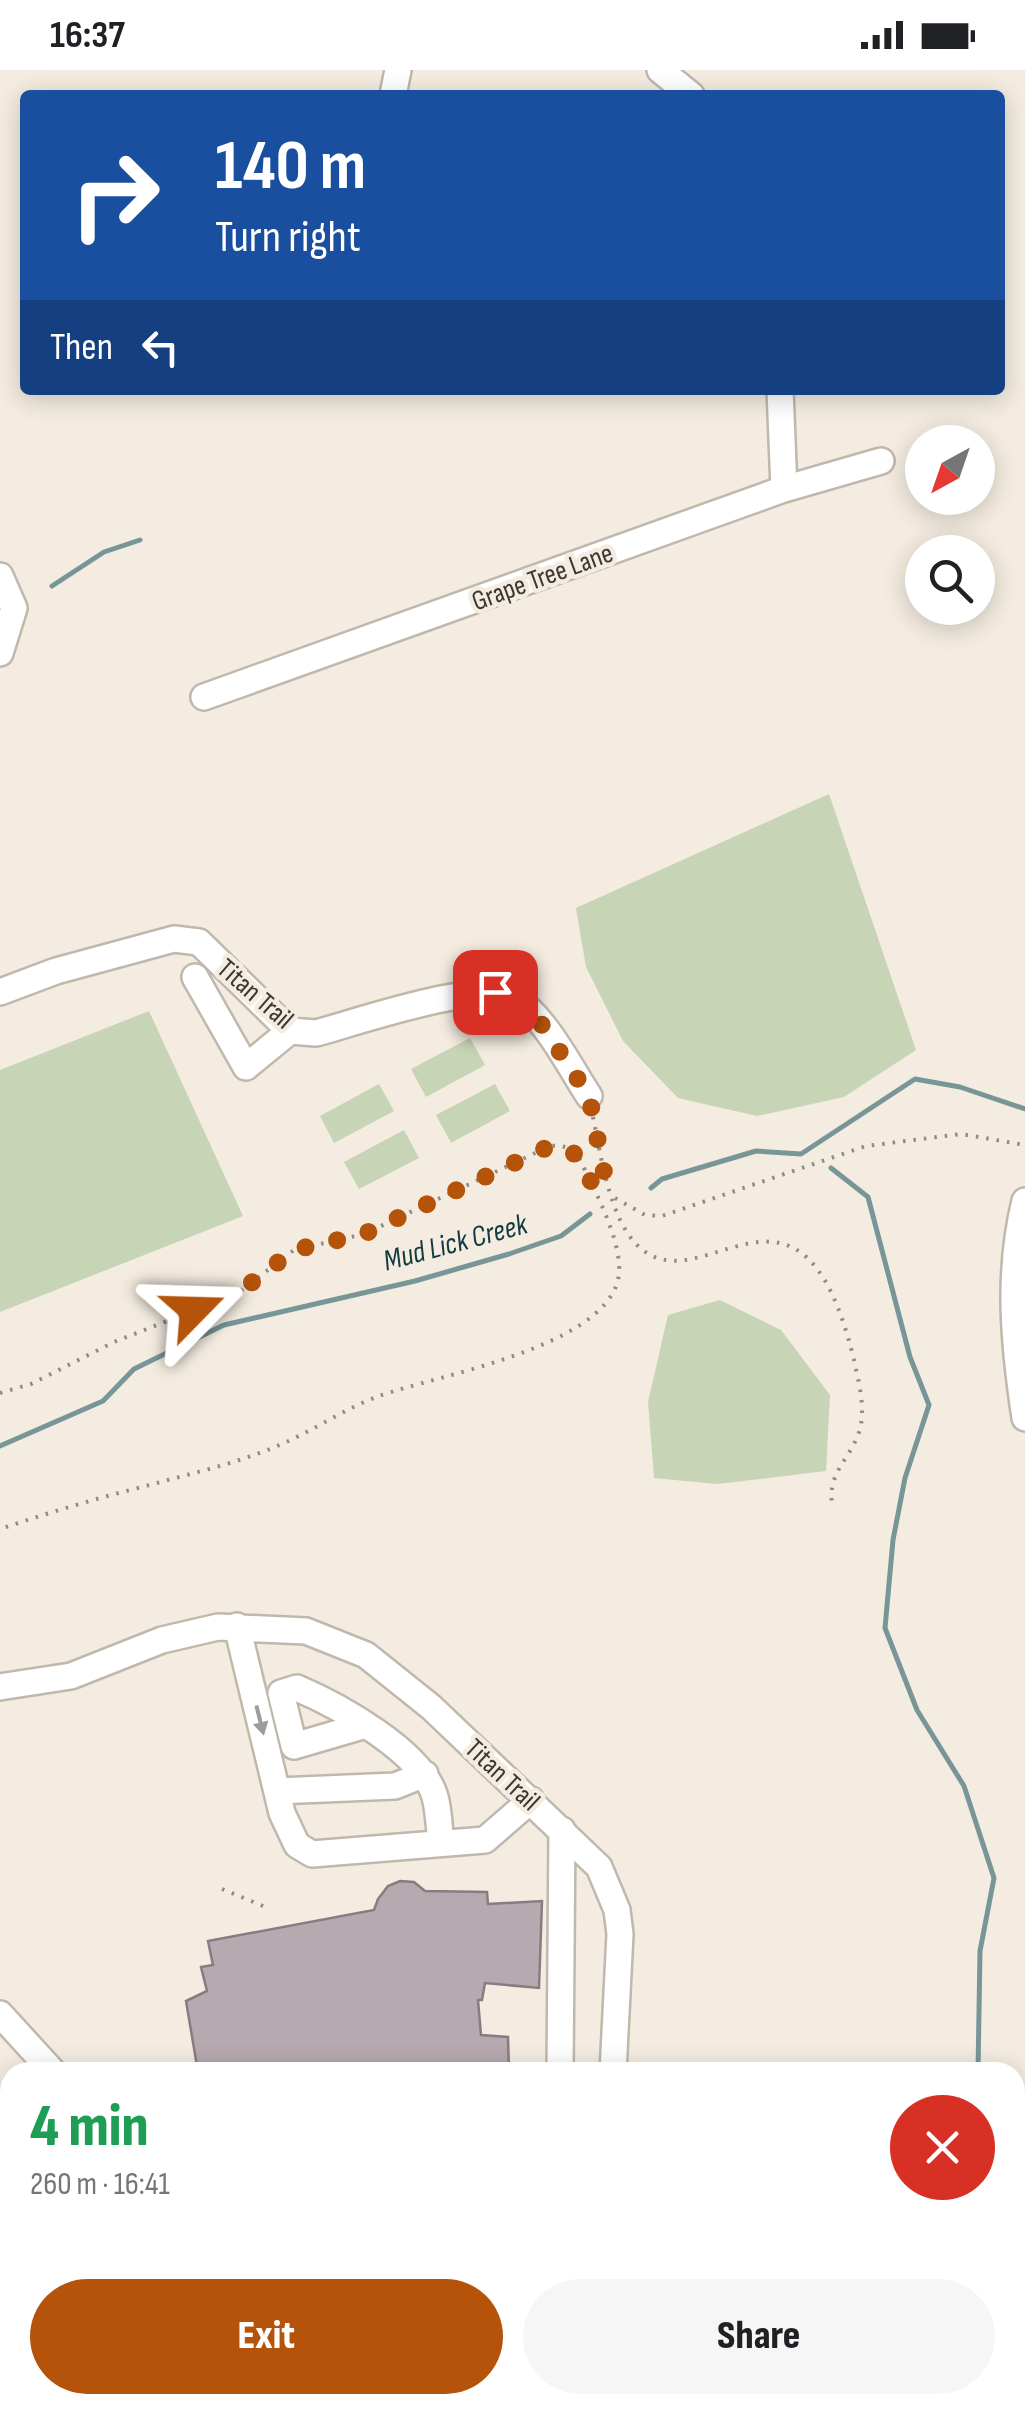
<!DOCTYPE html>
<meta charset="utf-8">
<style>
body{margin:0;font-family:"Sofia Sans Condensed",sans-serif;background:#f6f6f6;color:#202124;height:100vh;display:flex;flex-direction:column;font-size:38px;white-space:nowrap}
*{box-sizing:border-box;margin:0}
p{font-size:32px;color:#757577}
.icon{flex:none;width:55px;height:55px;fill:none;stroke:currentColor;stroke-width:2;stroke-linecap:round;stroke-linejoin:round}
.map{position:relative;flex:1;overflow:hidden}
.side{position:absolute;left:0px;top:1992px;width:1025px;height:352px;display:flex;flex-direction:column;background:#fff;border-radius:30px 30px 0 0;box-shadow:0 5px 25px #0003}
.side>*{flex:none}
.guide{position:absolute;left:20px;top:20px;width:985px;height:305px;border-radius:10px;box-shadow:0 5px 25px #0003;background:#1a4fa0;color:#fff;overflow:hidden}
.needle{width:65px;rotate:220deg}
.controls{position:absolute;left:905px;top:355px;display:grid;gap:20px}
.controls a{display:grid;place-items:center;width:90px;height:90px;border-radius:50%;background:#fff;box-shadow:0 5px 25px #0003;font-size:50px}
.pin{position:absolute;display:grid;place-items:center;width:85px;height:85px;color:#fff;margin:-42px;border-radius:20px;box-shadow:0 5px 15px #0006}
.me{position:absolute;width:110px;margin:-55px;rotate:68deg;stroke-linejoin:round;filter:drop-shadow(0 0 8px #0008)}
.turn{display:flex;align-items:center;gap:35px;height:210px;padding:0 30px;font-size:45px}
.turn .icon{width:130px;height:130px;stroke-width:2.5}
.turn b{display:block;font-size:70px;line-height:85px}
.then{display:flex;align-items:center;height:95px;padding:0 30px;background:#0003;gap:20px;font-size:38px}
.round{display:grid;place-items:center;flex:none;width:105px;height:105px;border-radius:52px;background:#f6f6f6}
.headline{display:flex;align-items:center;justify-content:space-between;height:170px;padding:0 30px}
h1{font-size:60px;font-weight:800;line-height:75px;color:#1e9e55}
.primary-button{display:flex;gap:20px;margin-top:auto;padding:20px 30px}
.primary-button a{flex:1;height:115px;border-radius:60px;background:#b45309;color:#fff;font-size:40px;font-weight:800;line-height:115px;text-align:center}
.primary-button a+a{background:#f6f6f6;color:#202124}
.status{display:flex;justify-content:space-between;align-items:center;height:70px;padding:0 50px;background:#fff;direction:ltr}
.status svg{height:28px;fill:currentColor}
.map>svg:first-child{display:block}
.green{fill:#c7d4b5}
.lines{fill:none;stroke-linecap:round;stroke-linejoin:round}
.stream{stroke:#789698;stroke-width:5}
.building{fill:#b6a9af;stroke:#887c82;stroke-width:2.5}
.minor-casing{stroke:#c0b8ad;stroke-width:30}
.path{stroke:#918b83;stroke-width:4;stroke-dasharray:2.5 8;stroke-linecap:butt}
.minor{stroke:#fff;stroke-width:25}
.oneway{fill:#9d9c99}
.route{stroke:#b45309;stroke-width:18;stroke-dasharray:0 32.4}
.labels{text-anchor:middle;stroke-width:9;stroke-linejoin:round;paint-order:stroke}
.street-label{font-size:28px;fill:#3b3833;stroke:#f4ece0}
.water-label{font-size:30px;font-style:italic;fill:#113b3f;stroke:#f4ece0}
</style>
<div class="status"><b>16:37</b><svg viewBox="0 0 49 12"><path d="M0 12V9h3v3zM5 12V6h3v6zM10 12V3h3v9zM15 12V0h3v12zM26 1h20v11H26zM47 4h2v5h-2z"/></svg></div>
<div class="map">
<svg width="1025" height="2344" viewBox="0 0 1025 2344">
<rect width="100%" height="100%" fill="#f4ece0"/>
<path class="green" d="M829,724L916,980L844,1027L757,1046L678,1028L623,971L586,897L576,838Z
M149,941L243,1146L0,1242V1000Z
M470,968L485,995L426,1027L411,999Z
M379,1014L394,1041L334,1073L320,1046Z
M495,1014L510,1041L451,1073L436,1045Z
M404,1060L419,1088L359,1119L344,1092Z
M720,1230L781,1260L830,1325L826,1401L717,1414L654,1408L648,1332L668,1245Z"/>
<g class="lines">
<path class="stream" d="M52,516L104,482L140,470
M831,1098L868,1127L910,1287L929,1335L905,1408L893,1470L885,1558L917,1640L964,1716L994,1808L980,1881L978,2002
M651,1118L662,1109L756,1081L801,1084L915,1009L960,1017L1025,1039
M0,1376L103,1331L134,1299L224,1255L415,1211L509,1184L561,1166L590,1144
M968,2344L969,2335"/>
</g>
<path class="building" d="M400,1811L414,1812L425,1821L487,1822L488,1834L542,1831L539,1918L485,1913L482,1930H478L481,1965L508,1967L509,2002H198L186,1931L207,1921L201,1897L213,1895L208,1871L374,1840L378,1829L388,1816Z"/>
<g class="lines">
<g class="minor-casing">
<path id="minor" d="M660,0L691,25
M393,25L398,0
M780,320L784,419
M0,506L14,538L0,583
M204,627L784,419L881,391
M195,907L246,997L290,961
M0,922L56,901L174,869L199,872L290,961L316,963C354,953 482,909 513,927C544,945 570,997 589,1026
M1025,1131C1007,1204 1014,1275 1025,1348
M237,1556L282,1743L297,1775L312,1784L485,1770L531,1730
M0,1617L71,1606L162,1570L218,1557L306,1561L366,1585L431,1637L599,1797L617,1840L620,1864L613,2002
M366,1655L294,1676L281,1623L297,1618C337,1635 423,1682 435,1727C439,1741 439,1758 441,1773
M277,1721L395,1716L425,1704
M0,1944L53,2002
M560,2002L562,1760"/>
</g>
<path class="path" d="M593,1047C601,1085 609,1147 637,1175C702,1240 800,1067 854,1290C859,1314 867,1341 858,1365C848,1391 828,1403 832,1434
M615,1128L645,1145L662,1146L866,1076L961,1064L1025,1075
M0,1323L31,1314L114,1272L238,1223L294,1180L364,1164L550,1076C564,1075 570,1077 579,1088C593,1117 626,1177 618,1210C601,1278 438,1305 379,1326C346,1338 316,1359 284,1373C240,1393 192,1403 146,1416C97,1428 48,1443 0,1459
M222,1819L268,1838"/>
<use href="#minor" class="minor"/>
</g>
<defs><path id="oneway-solid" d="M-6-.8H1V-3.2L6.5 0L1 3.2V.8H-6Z" transform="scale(2.5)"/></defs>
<use class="oneway" href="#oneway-solid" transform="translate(260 1650) rotate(76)"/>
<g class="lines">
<path class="route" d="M194,1240L238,1223L294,1180L364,1164L550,1076C578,1074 584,1098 595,1120L605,1107L589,1026L542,955L514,927L495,922"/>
</g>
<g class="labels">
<g class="street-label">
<text transform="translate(542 506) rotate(-20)" y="10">Grape Tree Lane</text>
<text transform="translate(256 923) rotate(41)" y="10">Titan Trail</text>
<text transform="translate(503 1704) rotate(43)" y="10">Titan Trail</text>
</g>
<g class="water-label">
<text transform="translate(455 1172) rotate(-15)" y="10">Mud Lick Creek</text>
</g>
</g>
</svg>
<div class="controls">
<a><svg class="needle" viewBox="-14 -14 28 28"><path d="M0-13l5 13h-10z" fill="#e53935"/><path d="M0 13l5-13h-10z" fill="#757577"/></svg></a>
<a><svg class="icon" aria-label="search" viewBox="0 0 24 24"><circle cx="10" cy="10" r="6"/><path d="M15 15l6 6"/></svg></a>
</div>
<div class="pin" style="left:495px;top:922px;background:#d93025"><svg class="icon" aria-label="arrive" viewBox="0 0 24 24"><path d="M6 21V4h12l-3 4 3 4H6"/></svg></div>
<svg class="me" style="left:194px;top:1240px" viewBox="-20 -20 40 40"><path d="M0-17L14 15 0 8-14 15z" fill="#b45309" stroke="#fff" stroke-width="4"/></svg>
<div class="guide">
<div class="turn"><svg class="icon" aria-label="right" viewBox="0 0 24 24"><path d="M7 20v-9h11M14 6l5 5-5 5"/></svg><div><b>140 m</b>Turn right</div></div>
<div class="then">Then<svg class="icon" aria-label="left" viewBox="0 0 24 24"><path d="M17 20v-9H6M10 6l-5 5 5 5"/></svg></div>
</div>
<section class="side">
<div class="headline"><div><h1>4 min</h1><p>260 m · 16:41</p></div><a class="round" style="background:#d93025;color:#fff"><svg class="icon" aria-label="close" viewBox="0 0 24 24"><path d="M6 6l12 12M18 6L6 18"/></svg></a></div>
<div class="primary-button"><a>Exit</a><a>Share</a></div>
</section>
</div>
